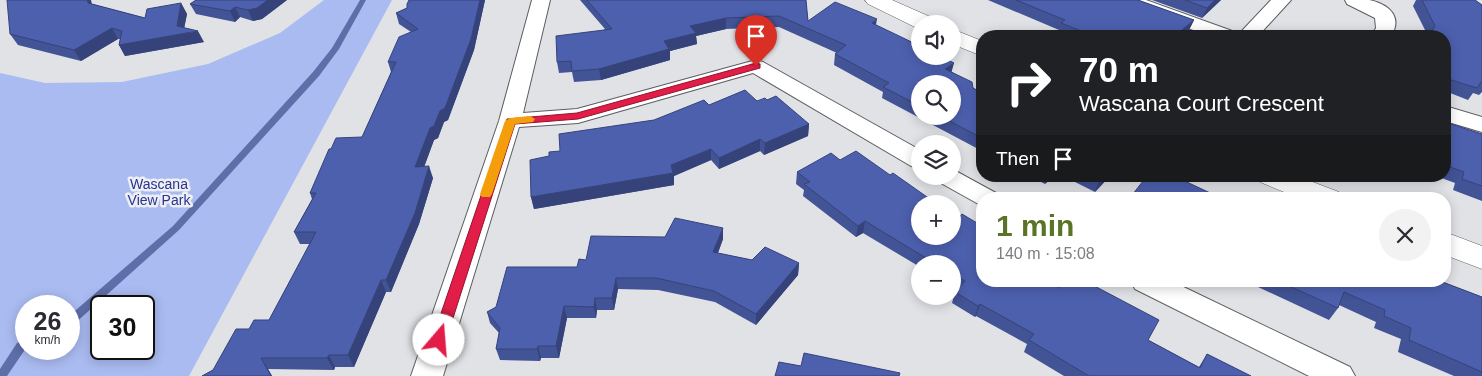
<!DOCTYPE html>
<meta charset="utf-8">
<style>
body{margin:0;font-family:Helvetica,sans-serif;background:#f2f2f3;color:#2b2b33;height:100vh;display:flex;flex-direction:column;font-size:19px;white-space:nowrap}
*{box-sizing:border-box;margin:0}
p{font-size:16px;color:#7c7c81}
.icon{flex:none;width:28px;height:28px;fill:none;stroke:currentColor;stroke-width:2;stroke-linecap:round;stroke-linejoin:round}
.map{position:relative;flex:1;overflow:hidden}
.drawer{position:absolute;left:976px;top:192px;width:475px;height:95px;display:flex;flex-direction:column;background:#fff;border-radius:20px;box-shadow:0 2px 12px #0003}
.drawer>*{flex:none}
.guide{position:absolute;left:976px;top:30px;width:475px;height:152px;border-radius:20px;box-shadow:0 2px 12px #0003;background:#202124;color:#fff;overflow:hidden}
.controls{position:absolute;left:911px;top:15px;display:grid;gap:10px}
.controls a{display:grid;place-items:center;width:50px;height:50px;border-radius:50%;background:#fff;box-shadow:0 2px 12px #0003;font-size:25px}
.speed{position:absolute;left:15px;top:295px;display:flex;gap:10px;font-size:25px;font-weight:700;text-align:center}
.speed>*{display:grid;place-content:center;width:65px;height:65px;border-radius:50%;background:#fff;box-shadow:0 2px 12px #0003;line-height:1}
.speed small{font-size:12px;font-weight:400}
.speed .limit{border:2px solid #111;border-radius:8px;background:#fff;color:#111}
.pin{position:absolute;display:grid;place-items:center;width:42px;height:42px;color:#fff;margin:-51px -21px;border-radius:50% 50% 50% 0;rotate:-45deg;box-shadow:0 0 5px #0007}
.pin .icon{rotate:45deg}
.me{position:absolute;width:55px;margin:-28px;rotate:18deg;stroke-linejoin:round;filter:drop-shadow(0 0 4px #0008)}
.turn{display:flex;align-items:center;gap:18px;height:105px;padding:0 20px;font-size:22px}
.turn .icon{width:65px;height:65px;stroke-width:2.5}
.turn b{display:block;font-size:35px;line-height:42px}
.then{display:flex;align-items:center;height:48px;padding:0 20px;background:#0003;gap:10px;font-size:19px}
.round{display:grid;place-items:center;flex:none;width:52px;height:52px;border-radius:26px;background:#f2f2f3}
.overview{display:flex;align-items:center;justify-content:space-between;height:85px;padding:0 20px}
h1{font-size:30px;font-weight:600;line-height:38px;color:#5a7326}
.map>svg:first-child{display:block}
.green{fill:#aabbf1;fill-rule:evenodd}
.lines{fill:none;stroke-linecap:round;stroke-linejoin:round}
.stream{fill:#5e6ea8;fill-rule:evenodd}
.minor-casing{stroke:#5c5d61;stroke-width:2}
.tertiary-casing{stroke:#5c5d61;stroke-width:1}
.minor{fill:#fff;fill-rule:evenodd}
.tertiary{fill:#fff;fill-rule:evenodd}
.wall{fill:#425396;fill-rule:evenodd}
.shaded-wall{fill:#36437a}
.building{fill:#4d60ae;stroke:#36437a}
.route{fill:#e11d48;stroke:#92132f}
.slow{fill:#f59e0b}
.labels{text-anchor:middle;stroke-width:5;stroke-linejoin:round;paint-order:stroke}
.park-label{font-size:14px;fill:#273492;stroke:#edeff3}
</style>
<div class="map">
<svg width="1482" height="376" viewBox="0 0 1482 376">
<rect width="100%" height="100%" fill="#e0e2e6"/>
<path class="green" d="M324,0H392L189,376H0V73L45,83L122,82L208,64L280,33ZM26,306H69V349H26ZM101,306H144V349H101Z"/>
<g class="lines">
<path class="stream" d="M360,0H366L339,49L319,76L179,230L73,325L69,326V316L173,226L313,72L332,48Z
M26,340V348L7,376H0V369L17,343Z"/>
<g class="minor-casing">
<path id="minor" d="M532,0H550L523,113L577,109L756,60L763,62L920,150V168L911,166L753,73L578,123L519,127L443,376H411L499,121Z
M1119,0H1146L1235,32L1238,35L1271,0H1291L1258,36H1210L1121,4Z
M1345,0C1352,0 1362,0 1369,0C1389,4 1403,17 1391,36H1371L1376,28L1375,18L1347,4Z
M1445,106L1482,117V132L1445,121Z
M952,169L996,193L1000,199H982V206L939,182L936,176H952Z
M1131,281H1171L1350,367L1355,376H1309L1135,289Z"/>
</g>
<g class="tertiary-casing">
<path id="tertiary" d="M865,0H892L935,19L938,24H920L919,29L868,4Z
M952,29L982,41V56L952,44Z
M1257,176H1297L1339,192L1343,199H1301L1260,182Z
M1445,232L1482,246V269L1445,255Z"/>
</g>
<use href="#minor" class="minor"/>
<use href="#tertiary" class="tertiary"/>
</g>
<path class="wall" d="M196,0H287L262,19L253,21L240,17L235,22L196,14L190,4Z
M409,0H485L474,50L448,120L444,122L438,138L434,140L424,167L433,178L419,224L391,292H386L354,367H335L334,370L268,369L272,376H202L213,370L249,329L269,320L310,244H300L294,232L312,199L310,193L331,149L362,137L391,72L388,62L411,32L399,24L396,13L407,8Z
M580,0H806L808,21L876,25L952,72L973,88L982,93V151L882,98L883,92L834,65L835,54L837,53L779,27L726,29L696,36L697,44L670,51V60L601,80L574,82L572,72L559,73L557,62L605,29ZM920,84L952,116H920Z
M988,0H1138L1194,20L1188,32L1201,36H1064L1058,34L1059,30Z
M1152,0H1221L1202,18Z
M1416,0H1475L1482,5V92L1479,95L1473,93L1468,100L1445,91V36H1428L1413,6Z
M181,3L187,14L184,28L204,42L125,56L119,45L120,39H118L81,61L18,45L10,34L92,4L145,18Z
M767,100L809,124L808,136L764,155L760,151L719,169L711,160L674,176V185L534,209L531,197L549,156L560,151L654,120L757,101Z
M1445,122L1482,134V201L1453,190L1455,183L1436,176H1445Z
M797,172L982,281L1148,340L1199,367L1207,354L1251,376H1064L1024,352L1027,344L976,316L975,317L952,303L955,292L957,290L952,287V264H920V267L863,233L856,237L803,196L804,190L796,184Z
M1029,176H1054L1045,184Z
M1063,176H1110L1095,192Z
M723,228V239L718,253L752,260L799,263L798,275L756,325L715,302L658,290L618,289L614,310H597L596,318H567L559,358H541L540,361L500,360L496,349L499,333L490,323L487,312L577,267L586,260L665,237Z
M1245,281H1440L1482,297V376H1454L1398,352L1401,339L1374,328L1376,322L1339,305L1338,308L1329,320Z"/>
<path class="shaded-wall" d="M87,0H91L94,13L88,3Z
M268,0H287L262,19L253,21L248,10Z
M480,0H485L474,50L448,120L444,122L438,138L434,140L420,178L415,167Z
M1215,0H1221L1202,18L1207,8Z
M181,3L187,14L183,34L198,31L204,42L125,56L119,45L177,26Z
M235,7L240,17L235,22L230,11Z
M726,18V29L696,36L697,44L670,51V60L601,80L599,69L664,41L690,26Z
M877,19L875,30L872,23Z
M1194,20L1189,30L1183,36L1182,30Z
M112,28L118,39L81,61L74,50Z
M954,63L951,74L945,69Z
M809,124L808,136L764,155L765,143Z
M760,139V151L719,169V158Z
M711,149V160L674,176V185L534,209L531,197L671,165Z
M429,166L433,178L419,224L391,292L386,280Z
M1048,176H1054L1045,184Z
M1103,176H1110L1095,192L1099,181Z
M865,221L863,233L856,237L858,226Z
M723,228V239L714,263L713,252Z
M799,263L798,275L756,325V314Z
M616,278L618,289L614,310L612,298Z
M381,280L386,292L354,367L348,355Z
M595,298L597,310L596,318L594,307Z
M980,304L976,316L975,317L978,306Z
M564,306L567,318L559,358L556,346Z
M538,346L541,358L540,361L537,349Z
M329,355L335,367L334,370L327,358Z
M261,358L268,369L272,376H271Z"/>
<path class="building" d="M7,0H87L88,3L145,18L147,9L181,3L177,26L198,31L119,45L122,31L112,28L74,50L10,34Z
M196,0H268L257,8L248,10L235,7L230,11L190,4Z
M409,0H480L471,39L445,108L440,111L434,126L430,128L415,167L429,166L415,213L386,280H381L348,355H329L327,358H261L271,376H202L213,370L236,329H249L254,320H269L316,232H294L316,193H310L329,149H331L336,138L362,137L396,62H388L399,37L418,29L396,13L407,8V4Z
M587,0H806L808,21L835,2L877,19L872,23L920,46V56H940L954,63L945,69L972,82L973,88L982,93V138L940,116H952V84H920V106L883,87L889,83L835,54L846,45L779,16L726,18L690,26L696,33L664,41L669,49L599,69L572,71L571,61L557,62L556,36L612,29Z
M1016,0H1138L1194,20L1182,30L1201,36H1094L1061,23L1065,20Z
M1185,0H1215L1207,8Z
M1422,0H1475L1482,5V82H1481L1477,88L1445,78V36H1428L1435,26Z
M745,90L757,101L765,98L767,100L776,96L809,124L765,143L760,139L719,158L711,149L671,165L673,173L531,197L530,160L549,156V152L560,151L559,134L654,120L704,100L709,105Z
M1445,122L1482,134V186L1462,179L1464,172L1445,165Z
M856,151L890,175L893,173L937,204H920V236H952V215L958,218L962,214L982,226V281H1047L1059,288L1065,281H1085L1159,320L1148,340L1200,368L1207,354L1251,376H1089L1029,340L1034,334L980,304L978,306L955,292L965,281L952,274V264H936L865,221L858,226L804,184L810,182L797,172L831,153L840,160Z
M1090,176H1103L1099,181Z
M1147,176H1174L1223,199H1129Z
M1247,193L1261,199H1242Z
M675,218L723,228L713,252L752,260L765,247L799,263L756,314L714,291L656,278H616L612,298H595L594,307L564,306L556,346H538L537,349H496L500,328L487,312L496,307L507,267H577L579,259L586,260L591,236L665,237Z
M1278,281H1440L1482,297V372L1409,340L1411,328L1384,316L1385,310L1344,292L1338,308Z
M804,353L900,373L899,376H775L779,362L801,366Z"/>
<path class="route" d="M756,63L760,64V68L578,119L515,124L446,340L444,343L439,345L434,343L432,340L507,119L577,113Z"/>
<path class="slow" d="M530,116L535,119L533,122L515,124L492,194L490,197H482L480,194L505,121L510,118Z"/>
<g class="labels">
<g class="park-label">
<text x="159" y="189">Wascana<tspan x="159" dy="16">View Park</tspan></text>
</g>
</g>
</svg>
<div class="controls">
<a><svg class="icon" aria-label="sound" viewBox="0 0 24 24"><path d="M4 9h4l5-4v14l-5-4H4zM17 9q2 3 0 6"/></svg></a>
<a><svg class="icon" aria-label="search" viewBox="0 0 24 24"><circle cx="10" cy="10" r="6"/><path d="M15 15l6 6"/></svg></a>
<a><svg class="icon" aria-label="layers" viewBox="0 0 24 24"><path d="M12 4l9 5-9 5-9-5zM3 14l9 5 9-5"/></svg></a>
<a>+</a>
<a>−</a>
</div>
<div class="speed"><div>26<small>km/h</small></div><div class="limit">30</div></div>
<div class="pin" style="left:756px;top:66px;background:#d93025"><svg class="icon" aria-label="arrive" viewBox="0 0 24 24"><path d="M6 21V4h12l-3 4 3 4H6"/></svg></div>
<svg class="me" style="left:439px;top:340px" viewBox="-20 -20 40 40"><circle r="19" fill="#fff"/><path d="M0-13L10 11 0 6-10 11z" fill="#e11d48"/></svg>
<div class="guide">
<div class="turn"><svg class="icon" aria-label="right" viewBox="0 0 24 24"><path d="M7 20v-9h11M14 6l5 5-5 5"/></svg><div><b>70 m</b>Wascana Court Crescent</div></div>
<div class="then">Then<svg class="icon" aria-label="arrive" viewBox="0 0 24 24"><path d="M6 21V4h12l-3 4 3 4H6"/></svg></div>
</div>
<section class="drawer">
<div class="overview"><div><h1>1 min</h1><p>140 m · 15:08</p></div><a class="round"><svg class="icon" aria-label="close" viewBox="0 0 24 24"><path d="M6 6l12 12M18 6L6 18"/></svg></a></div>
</section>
</div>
